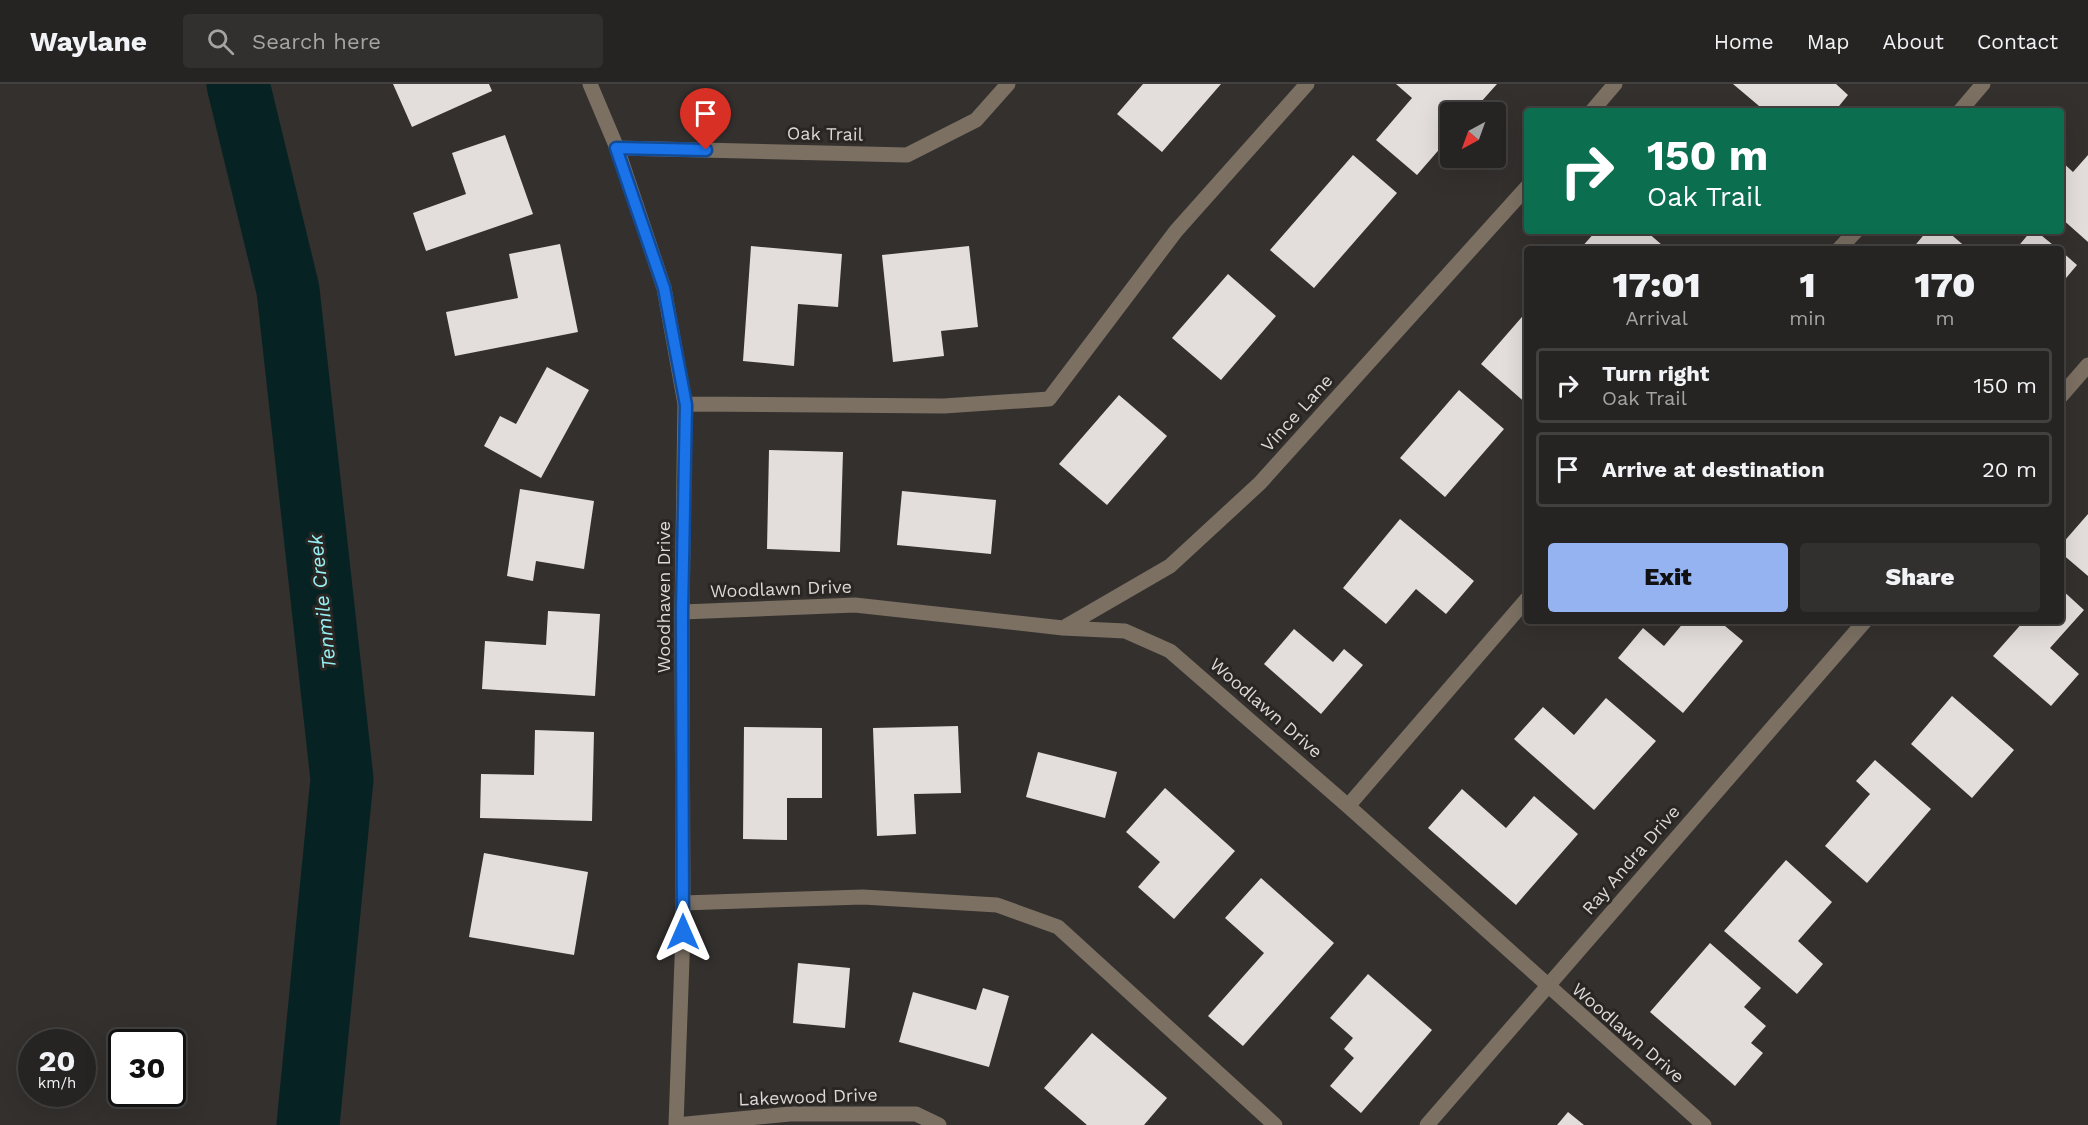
<!DOCTYPE html>
<style>
body{margin:0;font-family:"Work Sans",sans-serif;background:#32302f;color:#f1f3f6;height:100vh;display:flex;flex-direction:column;font-size:22px;white-space:nowrap}
*{box-sizing:border-box;margin:0}
p{font-size:20px;color:#a4a4a5}
.icon{flex:none;width:33px;height:33px;fill:none;stroke:currentColor;stroke-width:2;stroke-linecap:round;stroke-linejoin:round}
.map{position:relative;flex:1;overflow:hidden}
.details{position:absolute;left:1524px;top:162px;width:540px;height:378px;display:flex;flex-direction:column;background:#262422;border-radius:6px;box-shadow:0 6px 24px #0002,0 0 0 2px #424140}
.details>*{flex:none}
.guide{position:absolute;left:1524px;top:24px;width:540px;height:126px;border-radius:6px;box-shadow:0 6px 24px #0002,0 0 0 2px #424140;background:#0b6e4f;color:#fff;overflow:hidden}
.needle{width:39px;rotate:221deg}
.buttons{position:absolute;left:1440px;top:18px;display:grid;gap:12px}
.buttons a{display:grid;place-items:center;width:66px;height:66px;border-radius:6px;background:#262422;box-shadow:0 6px 24px #0002,0 0 0 2px #424140;font-size:30px}
.speed{position:absolute;left:18px;top:945px;display:flex;gap:12px;font-size:30px;font-weight:700;text-align:center}
.speed>*{display:grid;place-content:center;width:78px;height:78px;border-radius:50%;background:#262422;box-shadow:0 6px 24px #0002,0 0 0 2px #424140;line-height:1}
.speed small{font-size:15px;font-weight:400}
.speed .limit{border:3px solid #111;border-radius:9px;background:#fff;color:#111}
.pin{position:absolute;display:grid;place-items:center;width:51px;height:51px;color:#fff;margin:-62px -26px;border-radius:50% 50% 50% 0;rotate:-45deg;box-shadow:0 0 6px #0007}
.pin .icon{rotate:45deg}
.me{position:absolute;width:66px;margin:-33px;rotate:0deg;stroke-linejoin:round;filter:drop-shadow(0 0 4px #0008)}
.turn{display:flex;align-items:center;gap:21px;height:126px;padding:0 24px;font-size:27px}
.turn .icon{width:78px;height:78px;stroke-width:2.5}
.turn b{display:block;font-size:42px;line-height:51px}
.eta{display:flex;justify-content:space-evenly;align-items:center;height:102px;text-align:center}
.eta b{font-size:36px;font-weight:800;line-height:42px}
.cta{display:flex;gap:12px;margin-top:auto;padding:12px 24px}
.cta a{flex:1;height:69px;border-radius:6px;background:#95b2f1;color:#111;font-size:24px;font-weight:800;line-height:69px;text-align:center}
.cta a+a{background:#32302f;color:#f1f3f6}
ul{padding:0;list-style:none}
li{display:flex;align-items:center;gap:18px;height:75px;margin:0 12px 9px;padding:0 12px;border:3px solid #424140;border-radius:6px}
li div{flex:1}
li b{display:block;font-size:22px}
li em{font-style:normal}
header{display:flex;align-items:center;gap:36px;box-sizing:border-box;height:84px;padding:0 30px;background:#262422;border-bottom:2px solid #424140}
header strong{font-size:28px}
nav{display:flex;gap:33px;margin-inline-start:auto;font-size:21px}
.search{width:420px;height:54px;background:#32302f;display:flex;align-items:center;gap:15px;box-sizing:border-box;padding:0 21px;border-radius:6px;color:#a4a4a5;font-size:22px}
.map>svg:first-child{display:block}
.lines{fill:none;stroke-linecap:round;stroke-linejoin:round}
.river{stroke:#062223;stroke-width:63}
.building{fill:#e3dedc}
.minor{stroke:#7b7062;stroke-width:15}
.route-casing{stroke:#114b97;stroke-width:15}
.route{stroke:#1a73e8;stroke-width:10}
.labels{text-anchor:middle;stroke-width:6;stroke-linejoin:round;paint-order:stroke}
.street-label{font-size:18px;fill:#dcd9d8;stroke:#292624}
.water-label{font-size:20px;font-style:italic;fill:#96f0f3;stroke:#292624}
</style>
<header>
<strong>Waylane</strong>
<div class="search"><svg class="icon" aria-label="search" viewBox="0 0 24 24"><circle cx="10" cy="10" r="6"/><path d="M15 15l6 6"/></svg>Search here</div>
<nav><a>Home</a><a>Map</a><a>About</a><a>Contact</a></nav>
</header>
<div class="map">
<svg width="2088" height="1041" viewBox="0 0 2088 1041">
<rect width="100%" height="100%" fill="#33302e"/>
<g class="lines">
<path class="river" d="M238,0L288,206L342,695L308,1041"/>
</g>
<path class="building" d="M393,0H489L492,7L412,43Z
M1143,0H1221L1162,68L1117,30Z
M1396,0H1497L1472,28H1450V53L1417,91L1376,56L1412,14Z
M1733,0H1836L1848,11L1835,27H1765Z
M505,51L533,130L426,167L413,129L466,110L452,69Z
M1353,71L1397,109L1314,204L1270,166Z
M2088,71V158L2061,134V77L2073,88Z
M1596,147H1646L1662,161L1659,165H1580Z
M1927,147H1947L1968,165H1912Z
M2031,147H2036L2058,165H2016Z
M560,160L578,248L455,272L446,228L518,214L509,170Z
M751,162L842,170L838,223L798,220L794,282L743,277Z
M969,162L978,243L941,247L944,272L893,278L882,171Z
M2061,167L2077,181L2061,200Z
M1228,190L1276,232L1221,296L1172,254Z
M1527,227V320L1481,280Z
M547,283L589,306L541,394L484,362L500,332L516,340Z
M1459,306L1504,345L1445,413L1400,374Z
M1119,311L1167,352L1107,421L1059,380Z
M769,366L843,368L840,468L767,465Z
M520,405L594,417L584,485L536,477L533,497L507,492Z
M902,407L996,416L991,470L897,461Z
M2088,430V492L2061,469V461Z
M1400,435L1474,497L1446,530L1416,505L1386,540L1343,504Z
M2061,505L2084,526L2050,564L2079,590L2051,622L1993,572L2024,537H2061Z
M548,527L600,530L595,612L482,605L485,557L546,561Z
M1685,537H1719L1743,557L1683,629L1618,574L1643,544L1664,562Z
M1294,545L1333,578L1344,565L1363,581L1321,630L1264,580Z
M1952,612L2014,666L1972,714L1911,660Z
M1606,614L1656,657L1594,726L1514,655L1543,623L1574,651Z
M958,642L961,709L914,710L916,750L877,752L873,644Z
M744,643L822,644V714H787V756L743,755Z
M535,646L594,648L592,737L480,734L481,690L534,691Z
M1038,668L1117,688L1105,734L1026,713Z
M1875,676L1931,725L1867,799L1825,762L1870,710L1856,697Z
M1165,704L1235,767L1174,835L1138,803L1160,778L1126,748Z
M1462,705L1506,744L1534,712L1578,750L1516,821L1428,744Z
M484,769L588,788L574,871L469,853Z
M1786,776L1832,818L1798,857L1823,880L1797,910L1724,847Z
M1261,794L1334,859L1243,962L1208,932L1264,869L1225,834Z
M1710,859L1761,904L1744,923L1766,942L1751,959L1763,969L1735,1002L1650,928Z
M798,879L850,884L845,944L793,939Z
M1368,890L1432,946L1361,1029L1330,1002L1354,974L1344,965L1353,954L1330,934Z
M983,904L1009,912L989,983L899,958L913,908L976,926Z
M1092,949L1167,1014L1144,1041H1087L1044,1004Z
M1568,1028L1584,1041H1557Z"/>
<g class="lines">
<path class="minor" d="M590,0L617,64L664,204L685,320L682,528L683,848L676,1041
M1592,27L1615,0
M1960,27L1983,0
M617,64L907,71L976,36L1008,0
M1839,165L1856,147
M2061,312L2088,281
M685,320L944,322L1049,315L1176,147L1307,0
M682,528L855,521L1063,544L1125,547L1170,567L1348,722L1704,1041
M1063,544L1170,482L1260,399L1527,103
M1348,722L1527,515
M683,819L863,813L997,821L1058,843L1275,1041
M676,1041L790,1030H916L939,1041
M1427,1041L1865,537"/>
</g>
<g class="lines">
<g class="route-casing">
<path id="route" d="M683,848L682,528L686,321L664,204L616,64L706,66"/>
</g>
<use href="#route" class="route"/>
</g>
<g class="labels">
<g class="street-label">
<text transform="translate(825 50) rotate(1)" y="6">Oak Trail</text>
<text transform="translate(1297 329) rotate(-48)" y="6">Vince Lane</text>
<text transform="translate(781 505) rotate(-2)" y="6">Woodlawn Drive</text>
<text transform="translate(664 513) rotate(-90)" y="6">Woodhaven Drive</text>
<text transform="translate(1266 624) rotate(41)" y="6">Woodlawn Drive</text>
<text transform="translate(1631 776) rotate(-49)" y="6">Ray Andra Drive</text>
<text transform="translate(1628 949) rotate(41)" y="6">Woodlawn Drive</text>
<text transform="translate(808 1013) rotate(-2)" y="6">Lakewood Drive</text>
</g>
<g class="water-label">
<text transform="translate(322 518) rotate(-96)" y="7">Tenmile Creek</text>
</g>
</g>
</svg>
<div class="buttons">
<a><svg class="needle" viewBox="-14 -14 28 28"><path d="M0-13l5 13h-10z" fill="#e53935"/><path d="M0 13l5-13h-10z" fill="#a4a4a5"/></svg></a>
</div>
<div class="speed"><div>20<small>km/h</small></div><div class="limit">30</div></div>
<div class="pin" style="left:706px;top:66px;background:#d93025"><svg class="icon" aria-label="arrive" viewBox="0 0 24 24"><path d="M6 21V4h12l-3 4 3 4H6"/></svg></div>
<svg class="me" style="left:683px;top:848px" viewBox="-20 -20 40 40"><path d="M0-17L14 15 0 8-14 15z" fill="#1a73e8" stroke="#fff" stroke-width="4"/></svg>
<div class="guide">
<div class="turn"><svg class="icon" aria-label="right" viewBox="0 0 24 24"><path d="M7 20v-9h11M14 6l5 5-5 5"/></svg><div><b>150 m</b>Oak Trail</div></div>
</div>
<section class="details">
<div class="eta">
<div><b>17:01</b><p>Arrival</p></div>
<div><b>1</b><p>min</p></div>
<div><b>170</b><p>m</p></div>
</div>
<ul>
<li><svg class="icon" aria-label="right" viewBox="0 0 24 24"><path d="M7 20v-9h11M14 6l5 5-5 5"/></svg><div><b>Turn right</b><p>Oak Trail</p></div><em>150 m</em></li>
<li><svg class="icon" aria-label="arrive" viewBox="0 0 24 24"><path d="M6 21V4h12l-3 4 3 4H6"/></svg><div><b>Arrive at destination</b></div><em>20 m</em></li>
</ul>
<div class="cta"><a>Exit</a><a>Share</a></div>
</section>
</div>
